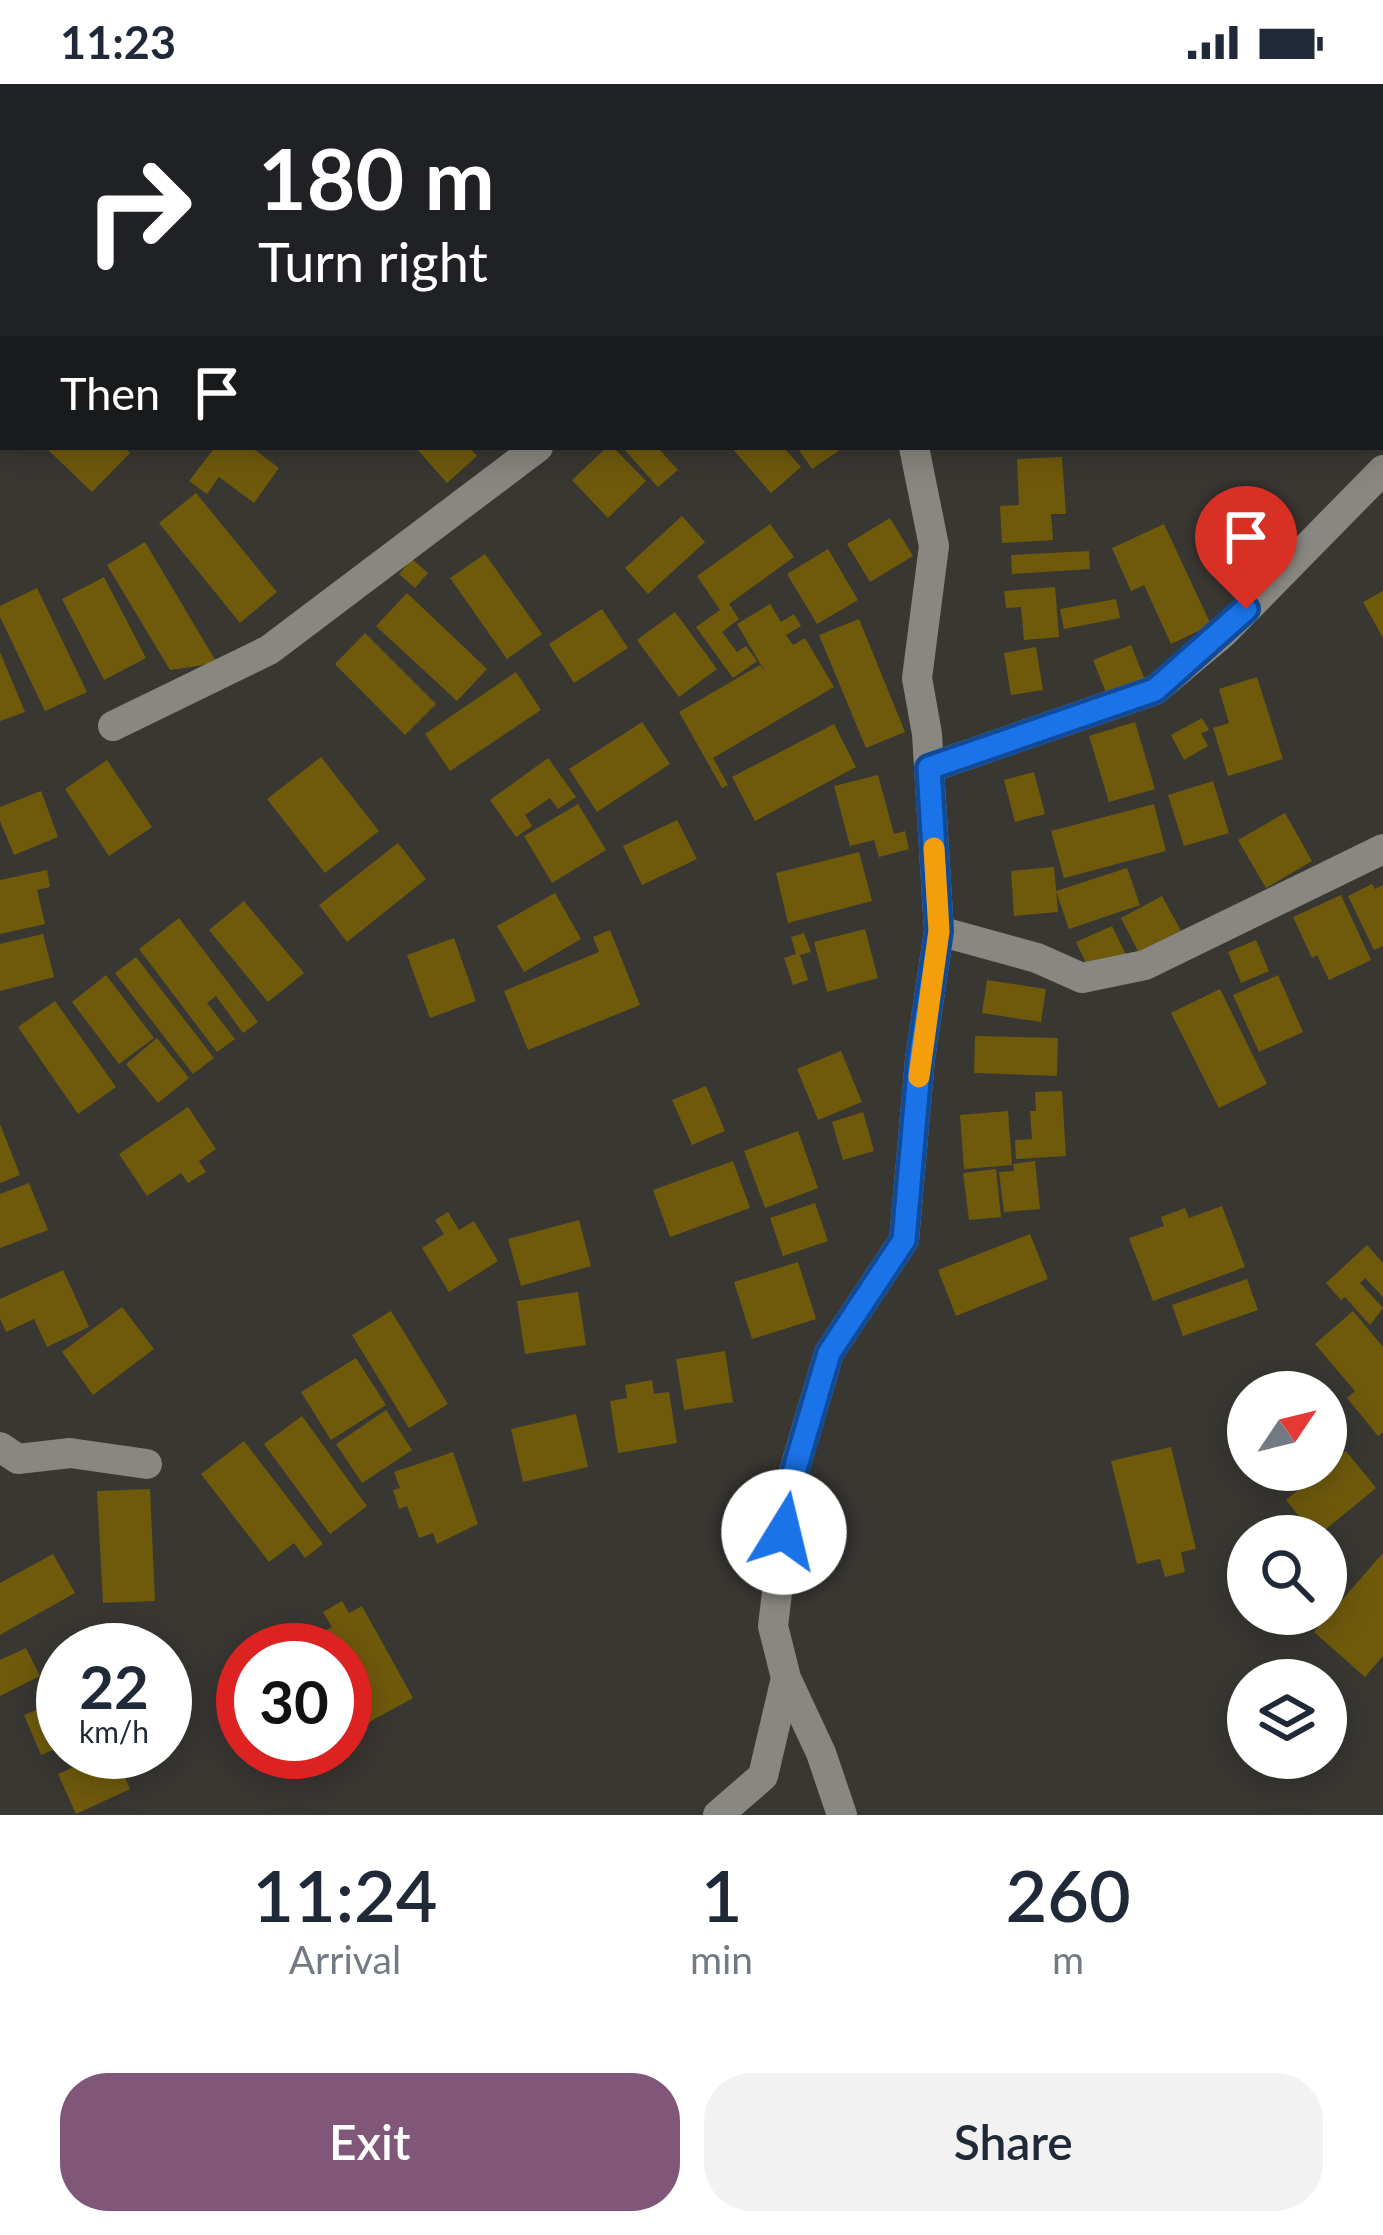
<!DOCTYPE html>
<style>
body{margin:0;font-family:Lato,sans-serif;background:#f2f2f3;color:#1f2937;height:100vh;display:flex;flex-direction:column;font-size:45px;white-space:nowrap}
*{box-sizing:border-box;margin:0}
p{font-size:39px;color:#747a83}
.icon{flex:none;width:66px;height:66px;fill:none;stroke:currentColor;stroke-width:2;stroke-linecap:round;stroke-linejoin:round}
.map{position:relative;height:1731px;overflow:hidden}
.details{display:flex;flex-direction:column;background:#fff;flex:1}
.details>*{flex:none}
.banner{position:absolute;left:0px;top:0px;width:1383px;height:366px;box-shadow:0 6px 30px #0003;background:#202124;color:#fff;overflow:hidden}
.needle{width:78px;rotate:55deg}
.controls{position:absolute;left:1227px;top:1287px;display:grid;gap:24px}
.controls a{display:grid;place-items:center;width:120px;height:120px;border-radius:50%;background:#fff;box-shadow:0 6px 30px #0003;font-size:60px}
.speed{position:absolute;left:36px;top:1539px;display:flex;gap:24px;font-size:60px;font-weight:700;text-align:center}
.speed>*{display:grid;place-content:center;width:156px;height:156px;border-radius:50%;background:#fff;box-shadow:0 6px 30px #0003;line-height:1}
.speed small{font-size:30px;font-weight:400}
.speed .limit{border:18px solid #d22;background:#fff;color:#111}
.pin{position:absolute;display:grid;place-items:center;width:102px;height:102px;color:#fff;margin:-123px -51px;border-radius:50% 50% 50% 0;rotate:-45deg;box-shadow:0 0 12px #0007}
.pin .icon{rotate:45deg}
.me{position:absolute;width:132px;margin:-66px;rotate:9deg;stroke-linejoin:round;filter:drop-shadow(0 0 9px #0008)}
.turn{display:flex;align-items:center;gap:42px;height:252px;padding:0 60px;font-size:54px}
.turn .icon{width:156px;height:156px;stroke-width:2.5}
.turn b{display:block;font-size:84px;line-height:102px}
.then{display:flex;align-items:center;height:114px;padding:0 60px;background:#0003;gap:24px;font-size:45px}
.eta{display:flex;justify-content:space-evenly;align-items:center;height:204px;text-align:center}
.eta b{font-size:72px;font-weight:600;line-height:84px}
.button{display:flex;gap:24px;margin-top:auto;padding:24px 60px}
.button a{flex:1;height:138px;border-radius:48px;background:#815779;color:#fff;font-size:48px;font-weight:600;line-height:138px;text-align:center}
.button a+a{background:#f2f2f3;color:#1f2937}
.status{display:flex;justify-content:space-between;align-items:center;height:84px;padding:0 60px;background:#fff;direction:ltr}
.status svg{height:33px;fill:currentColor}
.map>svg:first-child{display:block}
.building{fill:#6f5a0c}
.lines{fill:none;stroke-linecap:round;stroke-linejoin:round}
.minor{stroke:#898781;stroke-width:30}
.major{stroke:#b17da6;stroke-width:30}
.route-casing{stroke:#114b97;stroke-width:30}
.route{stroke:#1a73e8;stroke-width:21}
.slow{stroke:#f59e0b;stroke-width:21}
</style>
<div class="status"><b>11:23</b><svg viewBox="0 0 49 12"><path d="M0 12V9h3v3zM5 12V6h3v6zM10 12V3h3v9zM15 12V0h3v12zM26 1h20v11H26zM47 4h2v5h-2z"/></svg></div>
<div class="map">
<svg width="1383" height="1731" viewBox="0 0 1383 1731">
<rect width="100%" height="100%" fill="#393732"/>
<path class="building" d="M45,363H124L130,369L92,408Z
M215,363H251L279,384L254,419L219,393L207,410L189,397Z
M415,363H469L477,372L447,399Z
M607,363H613L646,397L608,434L572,396Z
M622,363H657L678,386L658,403Z
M731,363H783L801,383L771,409Z
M797,363H844L812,385Z
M1062,373L1066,430H1051L1053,456L1002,459L1000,422L1019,421L1017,375Z
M196,409L277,508L240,539L159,439Z
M682,432L705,458L648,510L625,484Z
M890,434L913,472L870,498L847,460Z
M770,440L794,473L729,520L739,535L722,548L737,568L746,562L757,577L733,594L696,543L720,526L697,492Z
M1164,440L1211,541L1171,560L1144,501L1131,507L1112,464Z
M145,458L217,579L170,586L107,481Z
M828,465L858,516L817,540L787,490Z
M1089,467L1090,485L1012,490L1011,471Z
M485,470L542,550L507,575L450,494Z
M412,475L428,489L415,504L399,490Z
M104,493L146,574L104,596L62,515Z
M1055,503L1059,553L1024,556L1021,523L1006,524L1004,507Z
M37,504L87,608L45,627L0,533V522Z
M1383,507V554L1363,518Z
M407,509L487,585L457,617L376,542Z
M1116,515L1120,534L1064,545L1060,525Z
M770,520L781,538L794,530L801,542L786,551L793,561L805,554L834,603L713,674L728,701L722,704L679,628L760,581L765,588L737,540Z
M602,525L628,564L574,599L549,560Z
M675,528L717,585L679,613L637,556Z
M859,535L905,648L866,664L819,551Z
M365,549L436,620L405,651L335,580Z
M1131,561L1145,596L1107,611L1093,576Z
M1036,563L1043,606L1011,611L1004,569Z
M0,568L25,628L0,637Z
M516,588L541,626L450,687L425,650Z
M1257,593L1283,675L1228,692L1213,644L1229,639L1219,605Z
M1202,634L1209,646L1201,649L1208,662L1184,676L1171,651Z
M642,638L670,680L597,728L569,685Z
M1135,638L1155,705L1109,718L1089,652Z
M834,640L856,683L755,737L732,693Z
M321,673L379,747L325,789L267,715Z
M548,674L576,713L558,725L550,714L525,731L532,742L516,753L490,716Z
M107,676L152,743L109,772L65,705Z
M1034,688L1045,730L1015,738L1004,696Z
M878,691L894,750L905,747L909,765L879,773L874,756L850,762L834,702Z
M1213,697L1229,749L1184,762L1168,711Z
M41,707L58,753L14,771L0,737V723Z
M578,720L606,766L552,799L524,752Z
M1154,720L1166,767L1064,794L1051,747Z
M1285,729L1312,777L1266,804L1238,756Z
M677,736L697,775L642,801L623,762Z
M398,759L426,795L347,858L319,821Z
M859,768L872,817L788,839L776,789Z
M1054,783L1058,828L1014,832L1011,787Z
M1127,784L1140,821L1069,845L1056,807Z
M47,786L50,803L37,806L45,840L0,850V796Z
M1372,800L1375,805L1383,801V862L1374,866L1348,812Z
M555,809L581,855L524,888L497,842Z
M1341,811L1371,876L1329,896L1317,871L1312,874L1293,833Z
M1162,812L1181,847L1139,869L1121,834Z
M244,817L304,889L268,918L209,846Z
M179,834L258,938L243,949L216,912L207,919L235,955L217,968L139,865Z
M1112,842L1132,883L1096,900L1076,858Z
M865,845L878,894L827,908L814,858Z
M610,846L640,921L528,966L504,907L599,868L593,853Z
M804,849L811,868L800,871L808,896L793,901L784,874L796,870L791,853Z
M43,850L54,893L0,907V860Z
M454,854L476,917L430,934L407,871Z
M1256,856L1269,887L1241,899L1228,868Z
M136,873L214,974L193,990L115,889Z
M106,891L154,954L119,980L72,918Z
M1278,891L1303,948L1259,968L1233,911Z
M987,896L1046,905L1041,938L982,929Z
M1220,905L1267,1000L1219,1024L1171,929Z
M55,917L116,1003L78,1030L18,943Z
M975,952L1058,954L1057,992L974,989Z
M157,954L189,994L158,1019L126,980Z
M841,967L862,1018L818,1036L797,985Z
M706,1002L725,1047L692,1061L672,1016Z
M1062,1007L1066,1072L1016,1075L1015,1056L1032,1055L1030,1027H1036L1035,1008Z
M188,1023L216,1065L199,1077L206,1088L188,1099L181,1089L147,1112L119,1070Z
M1008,1027L1012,1081L964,1085L960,1031Z
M863,1028L874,1067L843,1076L832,1038Z
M0,1040L20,1091L0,1099Z
M798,1047L818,1104L765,1124L744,1067Z
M733,1077L750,1124L670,1153L653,1106Z
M1035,1077L1040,1125L1004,1128L999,1088L1014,1087L1013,1080Z
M996,1085L1001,1133L969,1136L963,1089Z
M29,1099L48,1146L0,1164V1110Z
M815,1119L828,1157L783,1172L770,1134Z
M1222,1122L1245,1183L1153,1217L1129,1154L1164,1142L1161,1133L1185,1124L1189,1134Z
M448,1128L459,1146L474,1137L498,1177L449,1208L422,1164L444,1150L435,1136Z
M579,1136L591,1182L521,1202L508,1155Z
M1030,1150L1048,1195L956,1232L938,1186Z
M1367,1161L1383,1179V1213L1365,1194L1360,1199L1383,1224L1370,1241L1345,1213L1341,1216L1326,1199Z
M798,1178L816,1235L752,1255L734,1198Z
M63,1186L89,1243L47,1263L34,1235L6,1248L0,1235V1215Z
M1247,1195L1258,1226L1183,1252L1172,1221Z
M578,1208L586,1261L525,1270L517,1217Z
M122,1223L154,1265L93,1311L62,1268Z
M391,1227L448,1320L409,1344L352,1251Z
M1353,1227L1383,1263V1348L1378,1352L1347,1314L1355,1307L1315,1260Z
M725,1267L733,1318L684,1326L676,1275Z
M356,1274L386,1321L331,1356L301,1308Z
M652,1296L654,1310L669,1308L677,1359L618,1369L610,1317L627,1314L625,1301Z
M386,1326L412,1366L362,1399L336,1360Z
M576,1330L588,1383L523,1398L511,1345Z
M302,1332L367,1422L330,1450L264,1360Z
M244,1357L323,1460L305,1474L294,1459L269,1478L201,1390Z
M1171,1363L1196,1465L1181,1468L1185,1488L1165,1493L1160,1475L1137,1480L1111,1377Z
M1346,1367L1376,1404L1325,1446L1319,1439L1311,1447L1286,1416Z
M453,1368L478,1440L437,1460L433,1449L419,1454L407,1422L399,1425L393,1406L400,1404L394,1388Z
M150,1405L155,1517L103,1519L97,1407Z
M1383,1469V1572L1365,1593L1314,1548Z
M53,1470L75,1509L0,1551V1499Z
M342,1517L349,1529L362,1522L413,1614L364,1641L345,1608V1566H321L314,1553L332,1543L323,1528Z
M26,1564L40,1592L0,1612V1576Z
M63,1615V1662L41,1671L24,1631Z
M107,1668H114L130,1705L76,1730L58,1690Z"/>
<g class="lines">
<path class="minor" d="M62,0L66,3
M850,3L851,0
M113,642L269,566L538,363
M929,684L1155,606L1223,549L1383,386
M939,847L1037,874L1082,894L1145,881L1383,765
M0,1363L18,1375L70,1369L147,1380
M718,1731L763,1692L786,1594
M842,1731L821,1669L786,1594L773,1542L790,1401L829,1269L904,1156L920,975L939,847L927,650L917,594L934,462L914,363"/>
<path class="major" d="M1187,0L1189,3
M1380,279L1383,283"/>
</g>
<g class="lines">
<g class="route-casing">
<path id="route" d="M784,1448L790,1402L829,1269L904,1156L920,975L939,847L929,684L1155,606L1246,525"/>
</g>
<use href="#route" class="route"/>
<path class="slow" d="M919,993L939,847L934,764"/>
</g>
</svg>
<div class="controls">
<a><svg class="needle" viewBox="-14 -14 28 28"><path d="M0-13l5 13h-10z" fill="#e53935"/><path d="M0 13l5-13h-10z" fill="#747a83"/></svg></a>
<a><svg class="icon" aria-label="search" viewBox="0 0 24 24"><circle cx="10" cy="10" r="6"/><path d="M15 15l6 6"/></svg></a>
<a><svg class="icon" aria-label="layers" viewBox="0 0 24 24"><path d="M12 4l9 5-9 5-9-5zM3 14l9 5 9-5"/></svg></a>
</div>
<div class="speed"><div>22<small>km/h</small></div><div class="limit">30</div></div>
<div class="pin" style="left:1246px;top:525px;background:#d93025"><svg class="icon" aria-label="arrive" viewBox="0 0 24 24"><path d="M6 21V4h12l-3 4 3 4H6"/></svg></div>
<svg class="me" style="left:784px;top:1448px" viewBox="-20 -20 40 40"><circle r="19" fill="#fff"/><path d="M0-13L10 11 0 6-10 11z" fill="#1a73e8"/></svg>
<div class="banner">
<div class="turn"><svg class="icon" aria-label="right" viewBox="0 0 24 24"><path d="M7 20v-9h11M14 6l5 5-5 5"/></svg><div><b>180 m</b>Turn right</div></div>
<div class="then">Then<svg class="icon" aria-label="arrive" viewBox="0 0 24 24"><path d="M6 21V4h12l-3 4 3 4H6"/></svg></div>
</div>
</div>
<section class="details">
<div class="eta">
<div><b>11:24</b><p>Arrival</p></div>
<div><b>1</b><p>min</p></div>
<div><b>260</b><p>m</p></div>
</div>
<div class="button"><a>Exit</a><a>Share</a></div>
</section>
